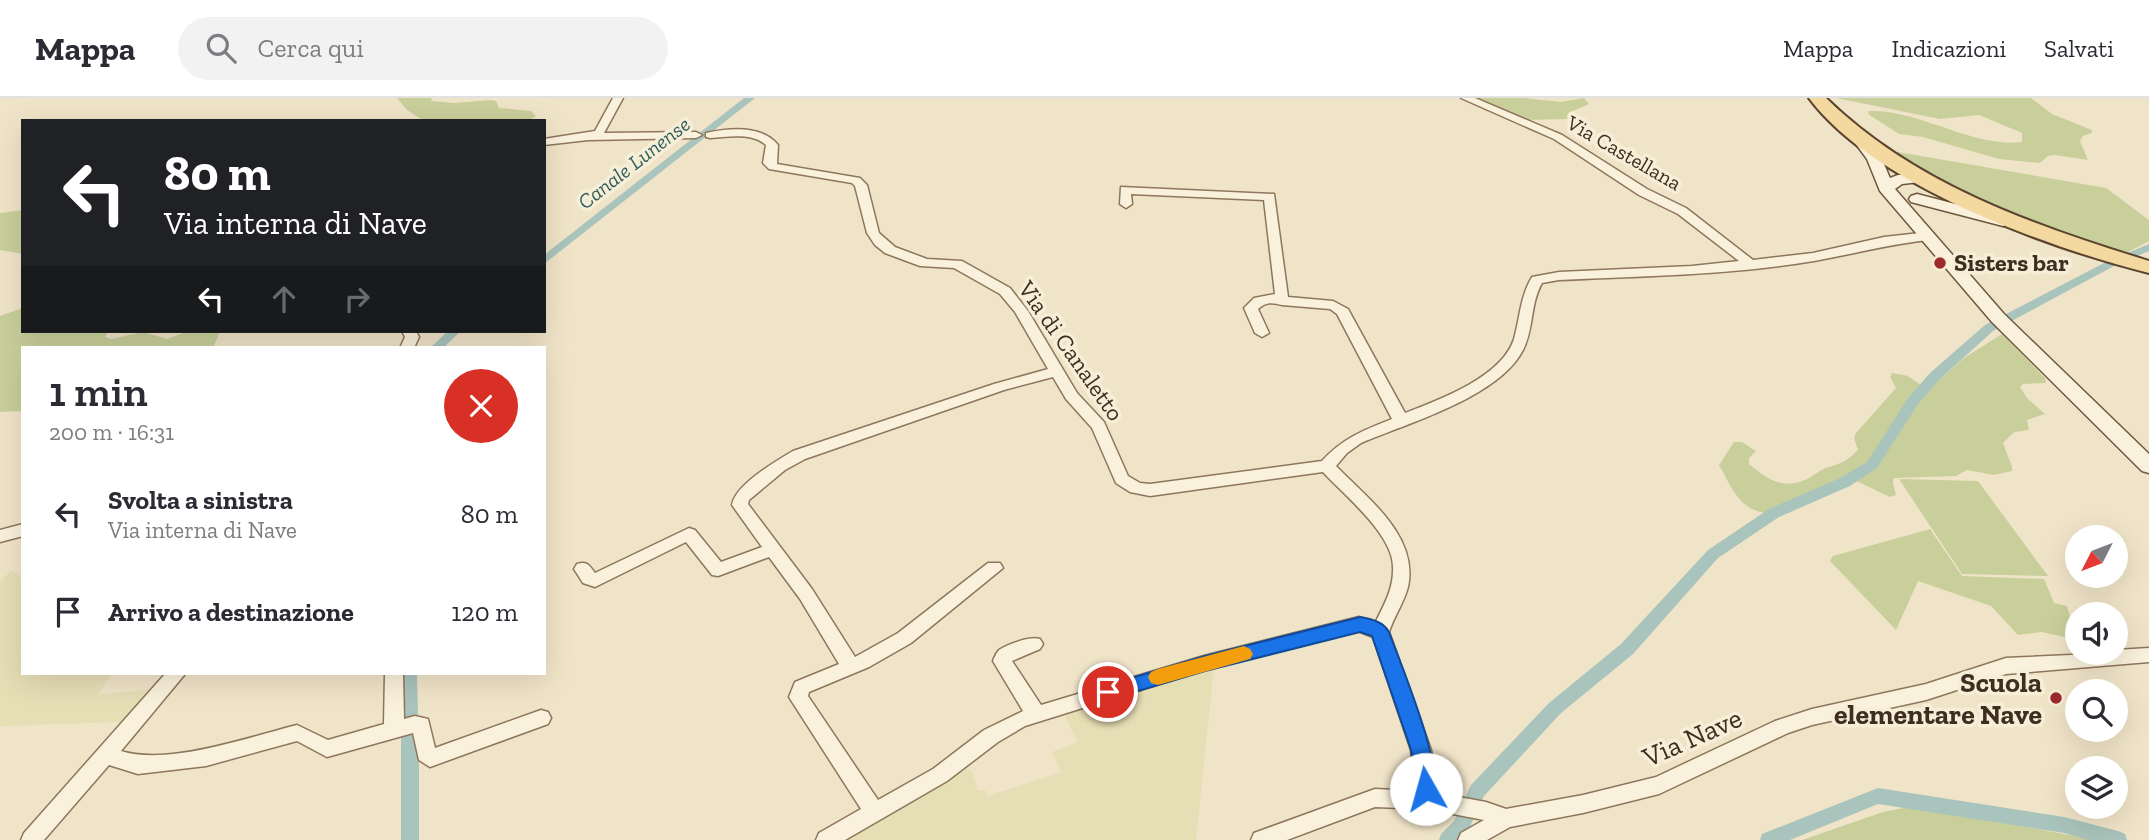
<!DOCTYPE html>
<html lang="it">
<meta charset="utf-8">
<style>
body{margin:0;font-family:"Zilla Slab",serif;background:#f2f2f3;color:#2b2b33;height:100vh;display:flex;flex-direction:column;font-size:26px;white-space:nowrap}
*{box-sizing:border-box;margin:0}
p{font-size:23px;color:#7c7c81}
.icon{flex:none;width:38px;height:38px;fill:none;stroke:currentColor;stroke-width:2;stroke-linecap:round;stroke-linejoin:round}
.map{position:relative;flex:1;overflow:hidden}
.sheet{position:absolute;left:21px;top:248px;width:525px;height:329px;display:flex;flex-direction:column;background:#fff;border-radius:0px;box-shadow:0 7px 28px #0002}
.sheet>*{flex:none}
.guide{position:absolute;left:21px;top:21px;width:525px;height:214px;border-radius:0px;box-shadow:0 7px 28px #0002;background:#202124;color:#fff;overflow:hidden}
.needle{width:46px;rotate:228deg}
.buttons{position:absolute;left:2065px;top:427px;display:grid;gap:14px}
.buttons a{display:grid;place-items:center;width:63px;height:63px;border-radius:50%;background:#fff;box-shadow:0 7px 28px #0002;font-size:35px}
.pin{position:absolute;display:grid;place-items:center;width:60px;height:60px;color:#fff;margin:-30px;border:4px solid #fff;border-radius:50%;box-shadow:0 2px 7px #0007}
.me{position:absolute;width:77px;margin:-38px;rotate:353deg;stroke-linejoin:round;filter:drop-shadow(0 0 5px #0008)}
.turn{display:flex;align-items:center;gap:24px;height:147px;padding:0 28px;font-size:32px}
.turn .icon{width:91px;height:91px;stroke-width:2.5}
.turn b{display:block;font-size:49px;line-height:60px}
.lanes{display:flex;align-items:center;height:66px;padding:0 28px;background:#0003;justify-content:center;gap:35px;direction:ltr}
.lanes .off{opacity:.35}
.round{display:grid;place-items:center;flex:none;width:74px;height:74px;border-radius:37px;background:#f2f2f3}
.head{display:flex;align-items:center;justify-content:space-between;height:119px;padding:0 28px}
h1{font-size:42px;font-weight:600;line-height:52px}
ul{padding:0;list-style:none}
li{display:flex;align-items:center;gap:21px;height:98px;padding:0 28px}
li div{flex:1}
li b{display:block;font-size:26px}
li em{font-style:normal}
header{display:flex;align-items:center;gap:42px;box-sizing:border-box;height:98px;padding:0 35px;background:#fff;border-bottom:2px solid #e1e1e2}
header strong{font-size:33px}
nav{display:flex;gap:38px;margin-inline-start:auto;font-size:24px}
.search{width:490px;height:63px;background:#f2f2f3;display:flex;align-items:center;gap:18px;box-sizing:border-box;padding:0 24px;border-radius:38px;color:#7c7c81;font-size:26px}
.map>svg:first-child{display:block}
.farmland{fill:#e6deb5}
.green{fill:#c9cf9b}
.lines{fill:none;stroke-linecap:round;stroke-linejoin:round}
.canal{fill:#a9c4bc;fill-rule:evenodd}
.minor-casing{stroke:#8d765c;stroke-width:3}
.secondary-casing{stroke:#6f573f;stroke-width:3}
.primary-casing{stroke:#5b4430;stroke-width:4}
.minor{fill:#faf1dc;fill-rule:evenodd}
.secondary{fill:#faf1dc;fill-rule:evenodd}
.primary{fill:#f3d9a0;fill-rule:evenodd}
.route{fill:#1a73e8;stroke:#114b97;stroke-width:2}
.slow{fill:#f59e0b}
.poi-dot{fill:#9e2a2b;stroke:#f7eed8;stroke-width:2.5}
.labels{text-anchor:middle;stroke-width:7;stroke-linejoin:round;paint-order:stroke}
.far-street-label{font-size:21px;fill:#3d2e20;stroke:#f7eed8}
.far-water-label{font-size:21px;font-style:italic;fill:#2f5d5a;stroke:#f7eed8}
.poi-label{font-size:24px;font-weight:bold;fill:#3d2e20;stroke:#f7eed8;text-anchor:start}
.street-label{font-size:24px;fill:#3d2e20;stroke:#f7eed8}
.near-poi-label{font-size:28px;font-weight:bold;fill:#3d2e20;stroke:#f7eed8;text-anchor:end}
.near-street-label{font-size:28px;fill:#3d2e20;stroke:#f7eed8}
</style>
<header>
<strong>Mappa</strong>
<div class="search"><svg class="icon" aria-label="search" viewBox="0 0 24 24"><circle cx="10" cy="10" r="6"/><path d="M15 15l6 6"/></svg>Cerca qui</div>
<nav><a>Mappa</a><a>Indicazioni</a><a>Salvati</a></nav>
</header>
<div class="map">
<svg width="2149" height="742" viewBox="0 0 2149 742">
<rect width="100%" height="100%" fill="#f0e4c8"/>
<path class="farmland" d="M11,473L23,480V576H112L97,597L151,591L124,624L0,628V483Z
M1214,570L1196,742H842L964,670L972,673L978,693L985,692L988,698L1061,674L1052,654L1077,644L1065,617Z"/>
<path class="green" d="M397,0H431L432,3L454,5L491,2L496,3L499,10L531,13L536,18L531,21L504,23L421,21L407,12Z
M1474,0H1524L1561,4L1584,0L1589,6L1568,15L1567,21L1527,22Z
M1836,0H2031L2052,16L2092,32V35L2083,38L2080,43L2088,62L2055,57L2048,58L2040,65L1999,61L1923,39L1899,36L1868,16L1869,13C1919,11 1972,50 2022,44V35L1979,17L1940,21Z
M1898,54L2106,90L2149,122V143L2126,155L2117,154C2039,126 1962,100 1893,55Z
M23,112V156L0,152V115Z
M23,210V233H108L105,239L111,241L143,234L167,241L189,233L220,234L213,250H23V313L0,314V218Z
M2002,236L2045,280L2046,285L2023,286L2020,289L2027,300L2045,316L2027,322L2029,332L2014,334L2003,345L2012,369V373L1994,377L1967,372L1956,378L1894,380L1893,385L1896,397L1890,399L1848,379L1768,415C1740,414 1731,388 1719,367L1734,344H1742L1756,353L1749,360V366C1768,382 1784,392 1807,381C1814,378 1819,372 1826,370C1844,364 1844,365 1858,352L1854,340L1856,335L1896,290L1890,279L1892,275L1908,278L1928,292L1964,260Z
M1899,381L1978,383L2048,478L1962,476Z
M1930,431L1962,478L2044,481L2054,505L2067,508L2077,542L2042,534L2018,537L1991,508L1918,483L1896,532L1830,463L1833,458Z
M1913,708L2096,742H1802L1883,714Z"/>
<g class="lines">
<path class="canal" d="M744,0H755L544,166V157Z
M2149,146V153L2114,168L1993,233L1940,281L1918,306L1877,370L1850,388L1779,419L1718,460L1633,556L1561,615L1484,698L1467,735L1461,742H1439L1441,736L1454,723L1471,687L1549,605L1621,546L1708,452L1769,411L1840,380L1867,364L1908,300L1930,275L1985,227L2106,164Z
M448,233H461L443,250H430Z
M401,576H417L418,617L415,622L409,624L403,622L400,617Z
M410,626L416,628L419,633V742H401V633L404,628Z
M1878,690L2064,719L2118,733L2125,736L2127,742H2088L2064,735L1878,706L1790,742H1760L1762,736Z"/>
<g class="minor-casing">
<path id="minor" d="M613,0H623L604,35L696,34L702,37L696,40L588,42L544,47V41L595,33Z
M1461,0H1475L1562,37L1647,91L1686,110L1753,162L1813,155L1884,139L1929,134L1935,138L1929,142C1890,146 1853,156 1814,163C1730,177 1644,178 1559,182L1542,185C1530,206 1534,231 1523,252C1499,299 1408,325 1361,345L1347,355L1336,368C1367,400 1419,438 1408,489C1404,505 1394,518 1389,534L1431,652L1437,695L1486,704L1506,711L1583,697L1656,679L1775,623L1812,611L1926,586L2006,560L2116,555V552L2149,550V564L2006,576L1926,602L1812,627L1788,635L1659,696L1583,715L1510,729L1487,742H1458L1461,735L1484,722L1427,711L1375,709L1287,742H1251L1254,735L1375,691L1416,693L1411,652L1373,539L1358,533L1204,572L1025,628L998,644L947,683L845,742H816L819,735L861,711L789,599L795,584L839,566L800,501L769,459L718,478L712,477L686,444L595,489L583,485L574,471L577,466C587,463 589,467 595,475L689,430L695,432L721,464L762,449L732,407C735,387 776,363 793,353L994,286L1048,271L1015,214L1000,196L954,170L920,168L885,155L875,147L867,135L855,88L852,85L769,71L763,65L766,47C752,34 728,39 710,40L706,39V35C729,30 762,27 778,47L777,66L860,80L867,87L879,135L895,149L927,161L962,163L1010,190L1028,213L1077,295L1104,324L1128,378L1140,385L1150,386L1322,363C1343,340 1364,332 1392,321L1337,216L1330,211L1282,207C1273,205 1267,203 1258,211L1269,235L1262,239L1255,235L1244,210L1254,200L1275,196L1264,102L1131,96L1132,106L1126,110L1120,106L1121,89L1274,96L1288,199L1333,203L1348,211L1405,315C1439,302 1502,279 1514,241C1520,220 1520,199 1532,179L1559,174L1692,168L1739,163L1678,116L1639,97L1554,41ZM1053,279L1066,301L1092,330L1116,385L1130,394L1150,398L1323,374C1344,397 1393,436 1393,469C1394,490 1384,507 1375,525L1359,519L1204,558L1041,607L1012,563L1040,551L1043,546L1040,541C1030,538 1008,546 999,552C997,554 994,560 993,563L1023,613L984,632L933,671L878,702L808,598L809,594L869,569L911,545L1003,470L1000,465H988L898,535L855,559L812,491L748,406L749,402L785,372L805,361L1004,292Z
M402,233H416L419,239L414,250H400L405,239Z
M23,426V438L0,444V432Z
M165,576H185L121,653C168,668 249,639 297,627L328,642L384,626L385,576H403L404,621L415,618L428,621L435,650L541,612L548,614L551,620L548,626L430,669L419,662L413,635L327,659L297,643L206,668L138,676L109,667L44,742H21L24,735Z"/>
</g>
<g class="secondary-casing">
<path id="secondary" d="M1860,38C1876,43 1884,66 1890,80L1898,77H1929L1931,80L1929,83L1902,86L1895,91L2004,216L2149,356V375L2142,373L1992,224L1880,93L1867,61L1853,42Z
M1917,96L2009,120L2011,123L2003,128L1911,104L1909,101L1911,98Z"/>
</g>
<g class="primary-casing">
<path id="primary" d="M1809,0H1826C1915,87 2033,127 2149,163V175C2046,149 1874,87 1809,0Z"/>
</g>
<use href="#minor" class="minor"/>
<use href="#secondary" class="secondary"/>
<use href="#primary" class="primary"/>
</g>
<path class="route" d="M1360,519C1370,521 1383,523 1389,534C1400,564 1445,672 1433,697L1426,700L1419,697L1411,652L1372,538L1360,534L1205,573L1108,602L1101,600L1098,594L1101,589L1205,558Z"/>
<path class="slow" d="M1244,548L1250,551L1253,556L1250,561L1158,587L1151,585L1148,579L1151,574L1158,571Z"/>
<g class="poi-dot">
<circle cx="1940" cy="165" r="7"/>
<circle cx="2056" cy="600" r="7"/>
</g>
<g class="labels">
<g class="far-street-label">
<text transform="translate(1624 55) rotate(30)" y="7">Via Castellana</text>
</g>
<g class="far-water-label">
<text transform="translate(634 65) rotate(-38)" y="7">Canale Lunense</text>
</g>
<g class="poi-label">
<text x="1954" y="173">Sisters bar</text>
</g>
<g class="street-label">
<text transform="translate(1071 253) rotate(55)" y="8">Via di Canaletto</text>
</g>
<g class="near-poi-label">
<text x="2042" y="594">Scuola<tspan x="2042" dy="32">elementare Nave</tspan></text>
</g>
<g class="near-street-label">
<text transform="translate(1692 639) rotate(-24)" y="10">Via Nave</text>
</g>
</g>
</svg>
<div class="buttons">
<a><svg class="needle" viewBox="-14 -14 28 28"><path d="M0-13l5 13h-10z" fill="#e53935"/><path d="M0 13l5-13h-10z" fill="#7c7c81"/></svg></a>
<a><svg class="icon" aria-label="sound" viewBox="0 0 24 24"><path d="M4 9h4l5-4v14l-5-4H4zM17 9q2 3 0 6"/></svg></a>
<a><svg class="icon" aria-label="search" viewBox="0 0 24 24"><circle cx="10" cy="10" r="6"/><path d="M15 15l6 6"/></svg></a>
<a><svg class="icon" aria-label="layers" viewBox="0 0 24 24"><path d="M12 4l9 5-9 5-9-5zM3 14l9 5 9-5"/></svg></a>
</div>
<div class="pin" style="left:1108px;top:594px;background:#d93025"><svg class="icon" aria-label="arrive" viewBox="0 0 24 24"><path d="M6 21V4h12l-3 4 3 4H6"/></svg></div>
<svg class="me" style="left:1426px;top:691px" viewBox="-20 -20 40 40"><circle r="19" fill="#fff"/><path d="M0-13L10 11 0 6-10 11z" fill="#1a73e8"/></svg>
<div class="guide">
<div class="turn"><svg class="icon" aria-label="left" viewBox="0 0 24 24"><path d="M17 20v-9H6M10 6l-5 5 5 5"/></svg><div><b>80 m</b>Via interna di Nave</div></div>
<div class="lanes"><svg class="icon" aria-label="left" viewBox="0 0 24 24"><path d="M17 20v-9H6M10 6l-5 5 5 5"/></svg><svg class="icon off" aria-label="ahead" viewBox="0 0 24 24"><path d="M12 20V5M6 11l6-6 6 6"/></svg><svg class="icon off" aria-label="right" viewBox="0 0 24 24"><path d="M7 20v-9h11M14 6l5 5-5 5"/></svg></div>
</div>
<section class="sheet">
<div class="head"><div><h1>1 min</h1><p>200 m · 16:31</p></div><a class="round" style="background:#d93025;color:#fff"><svg class="icon" aria-label="close" viewBox="0 0 24 24"><path d="M6 6l12 12M18 6L6 18"/></svg></a></div>
<ul>
<li><svg class="icon" aria-label="left" viewBox="0 0 24 24"><path d="M17 20v-9H6M10 6l-5 5 5 5"/></svg><div><b>Svolta a sinistra</b><p>Via interna di Nave</p></div><em>80 m</em></li>
<li><svg class="icon" aria-label="arrive" viewBox="0 0 24 24"><path d="M6 21V4h12l-3 4 3 4H6"/></svg><div><b>Arrivo a destinazione</b></div><em>120 m</em></li>
</ul>
</section>
</div>
